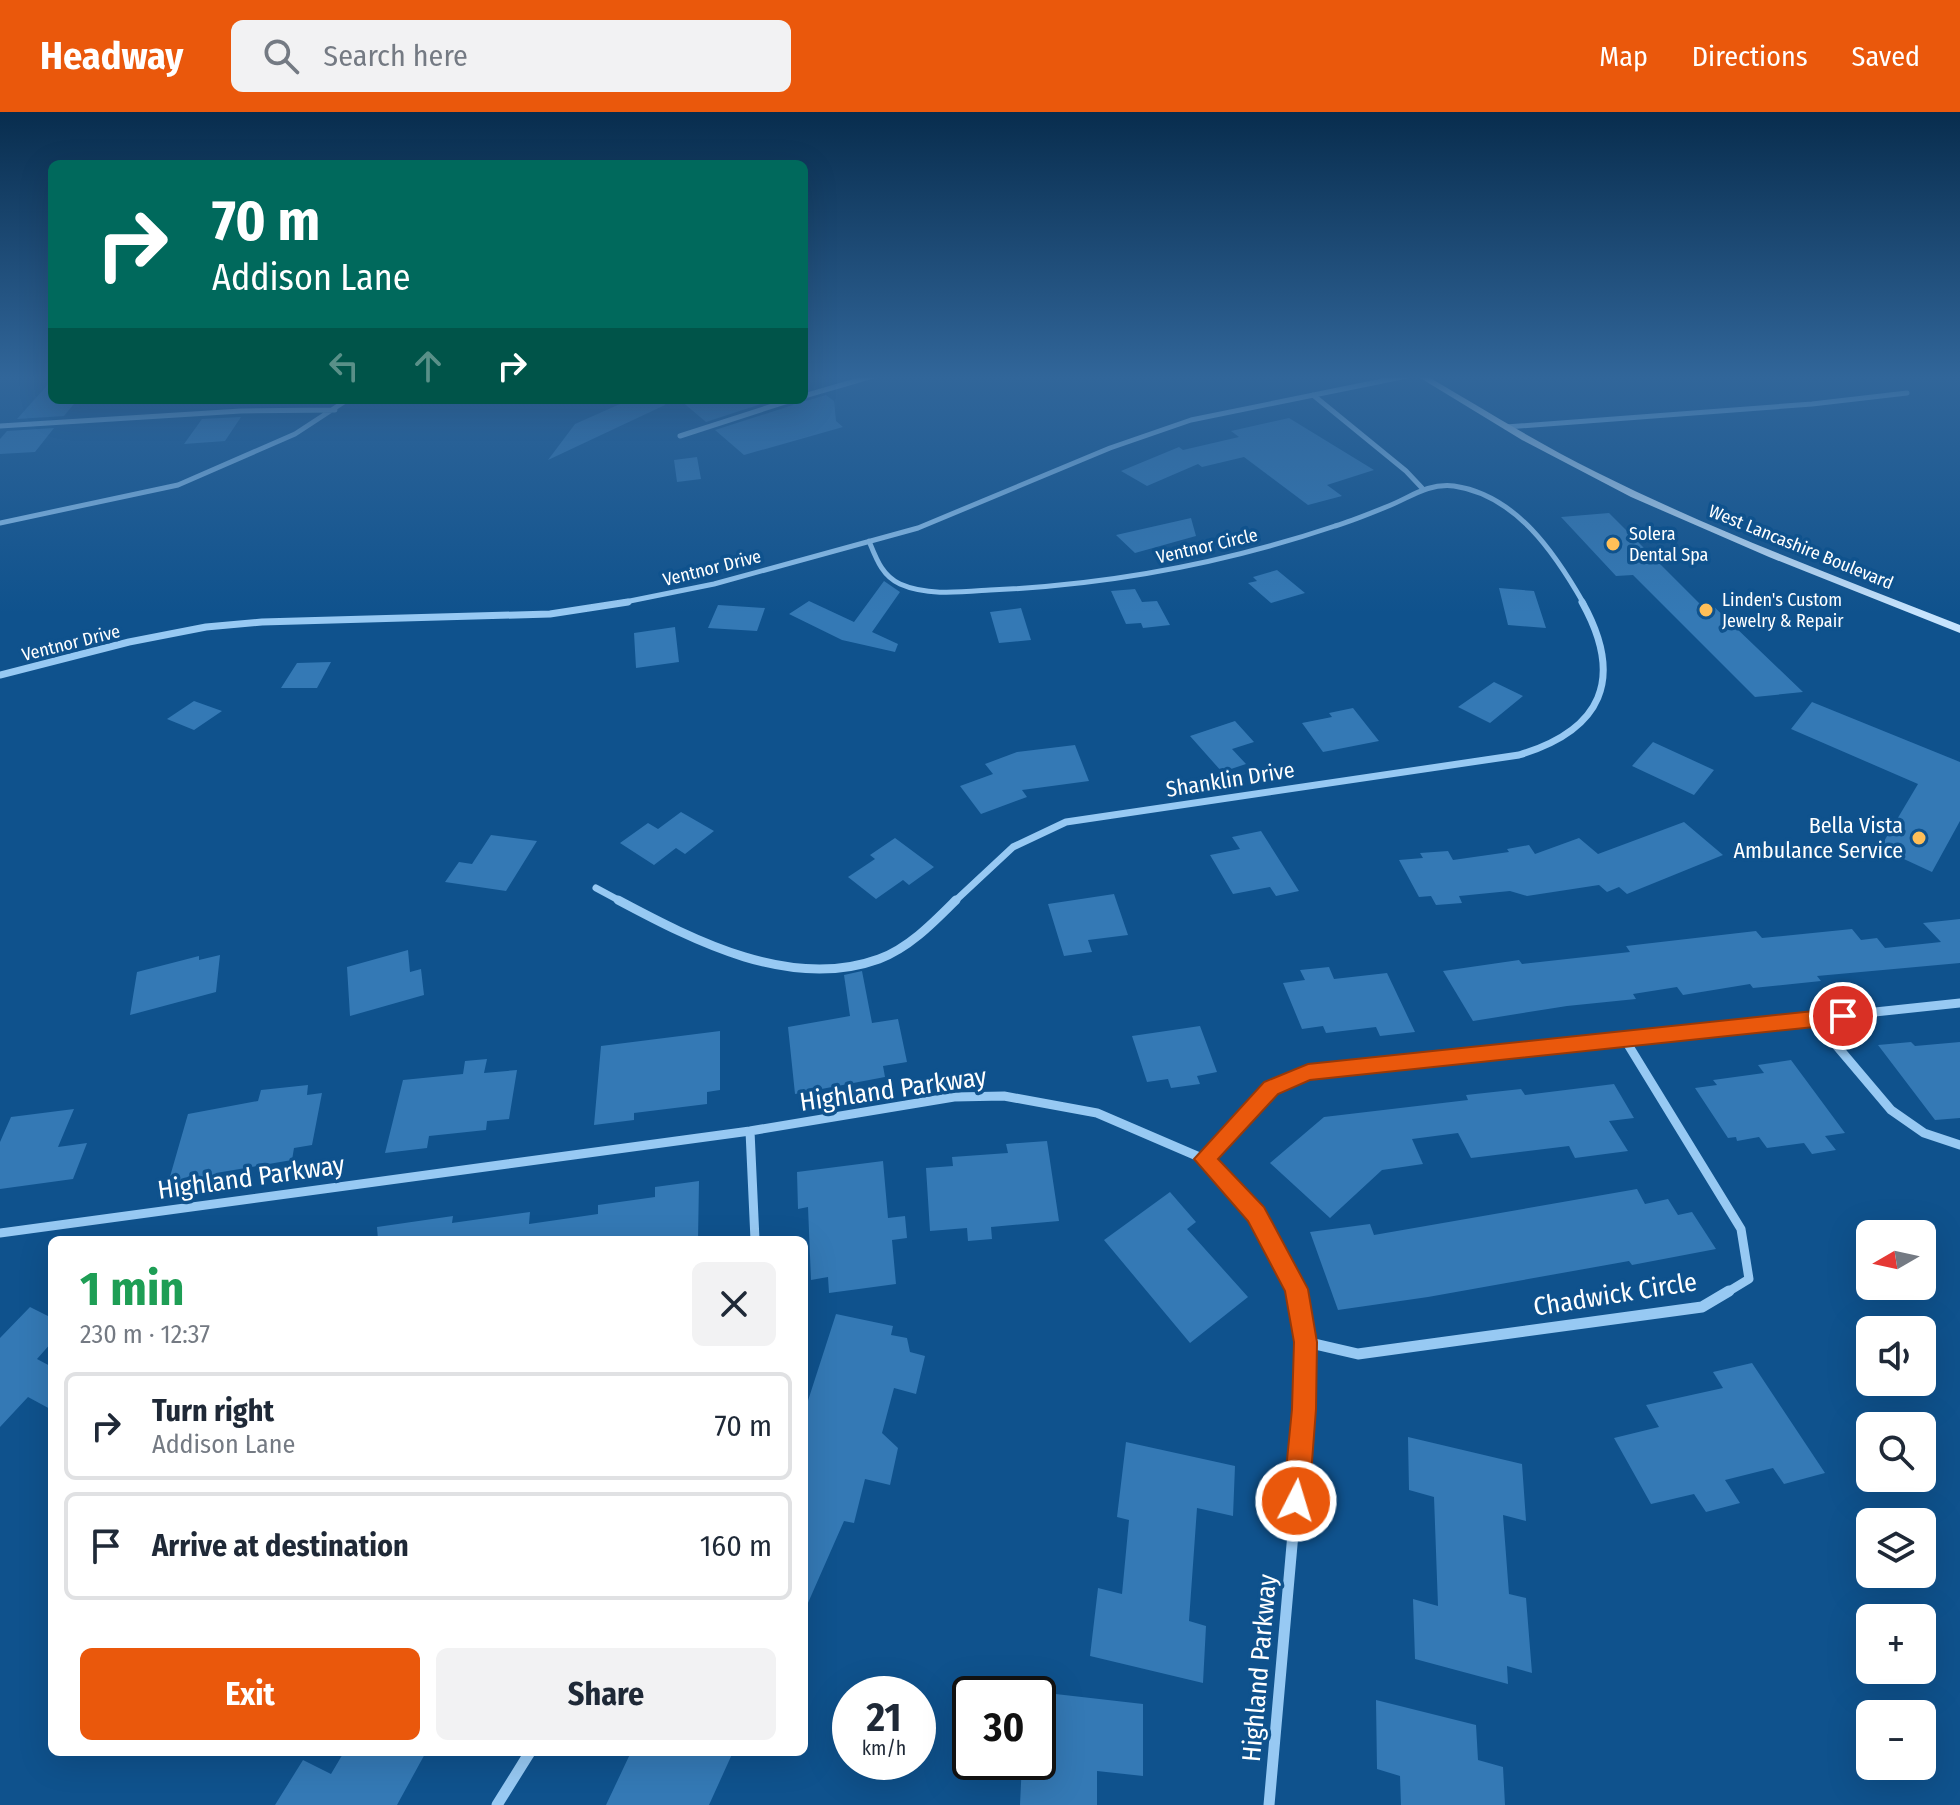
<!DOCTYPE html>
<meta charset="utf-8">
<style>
body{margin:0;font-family:"Fira Sans Condensed",sans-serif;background:#f2f2f3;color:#1f2937;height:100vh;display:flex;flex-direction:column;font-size:30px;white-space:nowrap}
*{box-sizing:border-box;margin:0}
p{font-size:26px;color:#747a83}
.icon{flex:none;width:44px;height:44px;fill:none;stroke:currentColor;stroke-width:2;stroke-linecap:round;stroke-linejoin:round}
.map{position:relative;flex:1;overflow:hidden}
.panel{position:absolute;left:48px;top:1124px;width:760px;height:520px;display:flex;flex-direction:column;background:#fff;border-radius:12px;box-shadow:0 8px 32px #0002}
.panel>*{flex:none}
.hud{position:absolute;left:48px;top:48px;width:760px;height:244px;border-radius:12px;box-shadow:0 8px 32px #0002;background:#00695c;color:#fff;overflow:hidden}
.needle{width:52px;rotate:261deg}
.fabs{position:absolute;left:1856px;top:1108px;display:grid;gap:16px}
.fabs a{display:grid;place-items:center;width:80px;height:80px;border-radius:12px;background:#fff;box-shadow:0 8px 32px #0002;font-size:40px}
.speed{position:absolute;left:832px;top:1564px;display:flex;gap:16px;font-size:40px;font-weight:700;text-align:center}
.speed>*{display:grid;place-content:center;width:104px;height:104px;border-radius:50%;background:#fff;box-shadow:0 8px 32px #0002;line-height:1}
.speed small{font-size:20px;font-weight:400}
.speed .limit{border:4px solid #111;border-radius:12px;background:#fff;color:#111}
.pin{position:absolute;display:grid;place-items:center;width:68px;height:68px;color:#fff;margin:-34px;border:4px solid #fff;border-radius:50%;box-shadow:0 2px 8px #0007}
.me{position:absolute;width:88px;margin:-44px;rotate:5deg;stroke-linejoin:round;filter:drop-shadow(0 0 6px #0008)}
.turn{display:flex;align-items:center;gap:28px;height:168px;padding:0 32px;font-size:36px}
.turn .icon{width:104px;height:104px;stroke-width:2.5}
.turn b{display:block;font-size:56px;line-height:68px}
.lanes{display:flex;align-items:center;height:76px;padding:0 32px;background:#0003;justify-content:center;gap:40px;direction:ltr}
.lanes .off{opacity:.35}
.round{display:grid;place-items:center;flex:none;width:84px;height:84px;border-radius:12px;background:#f2f2f3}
.summary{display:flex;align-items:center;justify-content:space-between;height:136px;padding:0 32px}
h1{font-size:48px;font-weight:700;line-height:60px;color:#1e9e55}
.action{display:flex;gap:16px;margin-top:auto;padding:16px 32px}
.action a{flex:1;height:92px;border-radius:12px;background:#ea580c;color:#fff;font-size:32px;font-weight:700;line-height:92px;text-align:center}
.action a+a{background:#f2f2f3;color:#1f2937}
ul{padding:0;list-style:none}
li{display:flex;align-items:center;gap:24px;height:108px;margin:0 16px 12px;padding:0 16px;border:4px solid #e0e1e3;border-radius:12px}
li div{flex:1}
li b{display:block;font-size:30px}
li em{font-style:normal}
header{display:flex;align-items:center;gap:48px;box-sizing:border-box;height:112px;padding:0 40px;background:#ea580c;color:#fff}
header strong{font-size:38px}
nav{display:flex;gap:44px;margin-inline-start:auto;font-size:28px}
.search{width:560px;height:72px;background:#f2f2f3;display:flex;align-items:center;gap:20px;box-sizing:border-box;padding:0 28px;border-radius:12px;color:#747a83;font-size:30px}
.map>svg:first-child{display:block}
.building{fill:#3479b5}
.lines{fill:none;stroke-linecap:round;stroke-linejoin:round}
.minor-far3{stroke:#97c9f3;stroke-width:5}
.minor-far2{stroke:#97c9f3;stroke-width:7}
.minor-far1{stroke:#97c9f3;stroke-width:9}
.minor{stroke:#97c9f3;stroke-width:11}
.secondary{fill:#c6e3fd;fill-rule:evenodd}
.route{fill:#ea580c;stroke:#983908;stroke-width:2}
.poi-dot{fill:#ffbf58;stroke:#0f528d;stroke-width:3}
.labels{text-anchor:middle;stroke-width:7;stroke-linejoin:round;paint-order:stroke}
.far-poi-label{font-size:18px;fill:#fff;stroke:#0f528d;text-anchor:start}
.far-street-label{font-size:18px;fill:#fff;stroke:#0f528d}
.street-label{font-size:22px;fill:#fff;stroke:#0f528d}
.poi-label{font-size:22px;fill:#fff;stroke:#0f528d;text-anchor:end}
.near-street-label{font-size:26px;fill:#fff;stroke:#0f528d}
</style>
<header>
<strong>Headway</strong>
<div class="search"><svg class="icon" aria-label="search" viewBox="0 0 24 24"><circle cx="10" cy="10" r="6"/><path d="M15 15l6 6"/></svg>Search here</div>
<nav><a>Map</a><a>Directions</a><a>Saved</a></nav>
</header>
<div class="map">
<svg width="1960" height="1693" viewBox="0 0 1960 1693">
<rect width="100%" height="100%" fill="#0f528d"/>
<path class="building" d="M52,268V288H77L64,304L17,307Z
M826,283L834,289L836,309L843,315L744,343L715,318L793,293L796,288L806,289Z
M629,288H663L665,293L548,348L575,312Z
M680,288H773L706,310Z
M241,305L225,329L184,332L202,307Z
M1289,306L1374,358L1327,373L1342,384L1308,393L1244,345L1202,355L1198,352L1147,374L1121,359L1179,335L1183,338L1239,325L1231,319Z
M54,316L35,340L0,342V327L7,319Z
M697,345L701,367L677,370L674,348Z
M1609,401L1699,491L1709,490L1803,580L1755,585L1633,463L1616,464L1561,405Z
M1191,406L1196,424L1135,441L1116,423Z
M1277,458L1305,481L1271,491L1248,471L1257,469L1253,465Z
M884,469L900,480L872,520L898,532L895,540L842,528L789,502L809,489L854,510Z
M1499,476L1534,479L1546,516L1508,513Z
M1135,477L1142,490L1157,489L1170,513L1143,516L1141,511L1126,512L1111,479Z
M718,493L765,496L757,519L708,516Z
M1021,496L1031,528L999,531L990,500Z
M675,515L679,550L636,556L634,521Z
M331,550L317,576H281L297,551Z
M1494,570L1523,584L1490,611L1458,595Z
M194,589L222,599L194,618L167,607Z
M1812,590L1960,650V709L1932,760L1880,736L1918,672L1791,617Z
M1353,596L1379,629L1323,640L1302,611L1332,605L1329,601Z
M1235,609L1254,630L1232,637L1246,652L1222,660L1190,624Z
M1653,630L1714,658L1694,683L1632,654Z
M1075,633L1089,669L1022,678L1027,685L981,702L960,674L993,662L985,652L1017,640Z
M681,700L714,719L685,742L676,736L654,753L620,731L648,711L658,717Z
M1684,710L1723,743L1627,782L1619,775L1607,780L1599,773L1527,784L1510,779L1459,784L1462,791L1436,793L1431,784L1419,785L1399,748L1423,746L1420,741L1448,739L1453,748L1509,740L1507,737L1529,733L1535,742L1579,726L1598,742Z
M1261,719L1299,779L1276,784L1270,775L1233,782L1210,743L1240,737L1232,725Z
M491,723L537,729L506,779L445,770L459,750L472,752Z
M895,726L934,755L909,773L903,768L876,787L848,765L875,747L870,743Z
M1114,782L1128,823L1088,828L1092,840L1064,844L1048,792Z
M1960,807V851L1817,864L1821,869L1753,876L1750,872L1683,883L1677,875L1633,882L1636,887L1567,894L1473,909L1443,859L1519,848L1522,852L1630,840L1626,834L1756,819L1762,826L1852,817L1861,828L1877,826L1885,836L1941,830L1923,811Z
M408,838L410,860L421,857L424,883L350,904L347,855Z
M220,843L216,880L130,903L137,860L199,844V848Z
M1329,855L1334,867L1387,861L1415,920L1380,924L1376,915L1326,921L1323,914L1302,917L1283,871L1305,868L1300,858Z
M862,859L872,911L898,907L907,950L883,954L885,965L795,982L788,915L850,904L844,863Z
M1200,914L1217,960L1197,964L1200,972L1171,976L1168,967L1147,970L1132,924Z
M720,919V978L707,980V992L634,1001V1008L594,1013L601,934Z
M1911,930L1915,934L1960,930V1006L1935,1008L1878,933Z
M487,947L484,961L517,958L509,1007L487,1009L486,1018L429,1024L427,1036L385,1041L403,968L463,962L465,949Z
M1791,948L1845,1021L1825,1024L1836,1038L1812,1042L1804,1031L1767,1036L1759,1025L1737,1029L1736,1025L1728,1026L1695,976L1717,973L1713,968L1764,961L1758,953Z
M1614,972L1634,1006L1609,1009L1628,1039L1575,1046L1569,1034L1471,1046L1458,1021L1412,1027L1423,1052L1382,1058L1330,1106L1270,1051L1324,1005L1468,988L1466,983L1521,977L1525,983Z
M308,973L307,983L322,981L312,1033L294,1036L292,1048L216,1061L215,1066L167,1075L188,1002L258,989L261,978Z
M74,997L58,1035L87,1031L73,1067L0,1077V1030L11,1005Z
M1047,1029L1059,1109L991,1115L992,1127L968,1129L967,1116L930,1119L926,1056L953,1054L952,1045L1008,1041L1006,1032Z
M883,1049L888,1106L905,1104L907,1126L892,1128L896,1172L829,1181L828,1165L811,1168L808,1095L798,1097L797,1060Z
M699,1069L698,1128H378L377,1115L453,1104L452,1111L530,1100L529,1112L598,1102V1093L655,1085V1075Z
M1637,1077L1645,1092L1668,1087L1678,1103L1692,1100L1716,1137L1632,1153L1629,1149L1428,1185L1338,1198L1310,1120L1370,1112L1374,1123Z
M1170,1080L1196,1110L1187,1117L1248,1185L1190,1231L1104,1128Z
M30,1195L52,1206V1230L37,1247L52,1255V1298L28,1285L0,1315V1226Z
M836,1202L893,1214L891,1223L907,1226L910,1240L925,1244L916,1282L894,1276L882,1321L898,1336L890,1373L865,1367L854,1411L844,1409L804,1500V1301Z
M1752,1251L1825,1361L1784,1372L1773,1356L1725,1368L1740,1391L1706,1400L1694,1382L1651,1392L1614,1326L1659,1315L1646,1293L1723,1276L1713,1260Z
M1408,1325L1522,1352L1526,1409L1503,1403L1509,1482L1526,1486L1532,1561L1507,1554L1508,1572L1415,1547L1413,1487L1438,1494L1434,1385L1409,1378Z
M1126,1330L1235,1354L1233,1404L1197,1396L1189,1509L1206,1514L1203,1571L1090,1544L1098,1476L1122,1482L1129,1408L1117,1405Z
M1038,1580L1143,1592V1664L1097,1659V1693H1020L1022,1650H1038Z
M1376,1588L1476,1613L1478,1648L1503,1655L1505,1693H1401L1400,1664L1377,1657Z
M344,1640H426L397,1693H275L303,1648L331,1662Z
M631,1640H733L709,1693H606Z"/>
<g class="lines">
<path class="minor-far3" d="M1313,283L1406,359L1422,376
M804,284L873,264
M0,314L241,299L335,298
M1506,315L1812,292L1907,281
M680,324L791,288
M0,411L178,373L295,322L347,288
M869,429C876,446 882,464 900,472C927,484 961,480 990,478C1109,473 1222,452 1335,414C1352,409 1369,402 1386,395C1410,386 1426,371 1454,374C1516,383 1555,441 1584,492
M615,492L714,472L918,416L1110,336L1191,308L1407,264"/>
<path class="minor-far2" d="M0,563L129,530L206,515L262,510L550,502L628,490
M596,776L622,790
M954,790L1013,735L1066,710L1519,643C1602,618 1625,567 1582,490"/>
<path class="minor-far1" d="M618,788C695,829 791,879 879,847C909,836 934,810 956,788
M1814,907L1891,998L1924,1021L1960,1033
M1624,926L1741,1117L1749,1167L1726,1181
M750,1019L755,1128
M1204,1047L1271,976L1308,960L1960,891
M0,1121L750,1019L954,985L1004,984L1097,1001L1204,1047L1256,1102L1297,1181"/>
<path class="minor" d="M1306,1230L1358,1242L1702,1195L1729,1179
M497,1693L530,1640
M1269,1693L1304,1297L1306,1230L1296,1179"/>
<path class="secondary" d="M1417,264H1427C1483,297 1538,331 1596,360C1714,419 1838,465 1960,513V521L1769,445L1631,385L1522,328Z"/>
</g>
<linearGradient id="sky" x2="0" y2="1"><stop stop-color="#082d4e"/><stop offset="0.53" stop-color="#31669a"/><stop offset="1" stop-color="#31669a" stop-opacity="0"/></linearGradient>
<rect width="1960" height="501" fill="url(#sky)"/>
<path class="route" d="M1843,896L1850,899L1852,904L1850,909L1843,912L1310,968L1278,982L1218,1047L1264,1095L1308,1177L1317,1230L1316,1297L1309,1389L1305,1398L1296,1401L1287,1398L1283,1389L1292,1297L1294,1230L1285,1179L1248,1109L1194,1047L1264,970L1308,952Z"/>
<g class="poi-dot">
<circle cx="1613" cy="432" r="8"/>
<circle cx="1706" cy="498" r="8"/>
<circle cx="1919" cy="726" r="8"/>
</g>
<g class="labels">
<g class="far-poi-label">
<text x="1629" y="428">Solera<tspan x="1629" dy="21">Dental Spa</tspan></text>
<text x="1722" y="494">Linden's Custom<tspan x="1722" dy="21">Jewelry &amp; Repair</tspan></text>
</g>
<g class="far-street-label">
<text transform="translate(1207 434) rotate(-13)" y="6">Ventnor Circle</text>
<text transform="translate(1801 435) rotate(22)" y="6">West Lancashire Boulevard</text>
<text transform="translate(712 456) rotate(-14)" y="6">Ventnor Drive</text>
<text transform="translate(71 531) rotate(-14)" y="6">Ventnor Drive</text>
</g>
<g class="street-label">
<text transform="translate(1230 667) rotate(-9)" y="8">Shanklin Drive</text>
</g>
<g class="poi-label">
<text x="1903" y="721">Bella Vista<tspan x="1903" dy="25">Ambulance Service</tspan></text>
</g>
<g class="near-street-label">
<text transform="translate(893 977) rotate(-8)" y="9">Highland Parkway</text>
<text transform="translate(251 1065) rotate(-8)" y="9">Highland Parkway</text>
<text transform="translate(1615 1182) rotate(-9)" y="9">Chadwick Circle</text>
<text transform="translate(1259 1556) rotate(-85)" y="9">Highland Parkway</text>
</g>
</g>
</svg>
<div class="fabs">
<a><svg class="needle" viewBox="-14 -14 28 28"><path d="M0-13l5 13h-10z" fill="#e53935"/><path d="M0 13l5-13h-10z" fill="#747a83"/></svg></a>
<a><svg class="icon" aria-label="sound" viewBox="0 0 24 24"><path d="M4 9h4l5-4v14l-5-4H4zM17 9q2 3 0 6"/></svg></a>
<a><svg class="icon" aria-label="search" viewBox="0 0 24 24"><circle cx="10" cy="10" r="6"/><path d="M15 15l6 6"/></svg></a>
<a><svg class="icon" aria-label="layers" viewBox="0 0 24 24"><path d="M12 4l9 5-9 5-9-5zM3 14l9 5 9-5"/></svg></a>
<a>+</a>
<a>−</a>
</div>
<div class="speed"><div>21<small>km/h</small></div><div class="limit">30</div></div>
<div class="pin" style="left:1843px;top:904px;background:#d93025"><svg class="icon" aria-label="arrive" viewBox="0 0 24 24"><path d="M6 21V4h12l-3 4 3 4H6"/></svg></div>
<svg class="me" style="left:1296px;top:1389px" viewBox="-20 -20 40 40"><circle r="17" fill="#ea580c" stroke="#fff" stroke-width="3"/><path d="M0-11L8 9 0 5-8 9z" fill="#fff"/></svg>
<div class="hud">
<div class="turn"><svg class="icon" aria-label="right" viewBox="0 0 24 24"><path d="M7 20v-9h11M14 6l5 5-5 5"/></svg><div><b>70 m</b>Addison Lane</div></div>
<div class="lanes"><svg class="icon off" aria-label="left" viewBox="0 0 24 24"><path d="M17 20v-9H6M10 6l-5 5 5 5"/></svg><svg class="icon off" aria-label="ahead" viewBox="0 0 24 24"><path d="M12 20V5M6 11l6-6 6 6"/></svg><svg class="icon" aria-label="right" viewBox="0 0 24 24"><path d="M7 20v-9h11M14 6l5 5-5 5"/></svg></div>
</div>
<section class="panel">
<div class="summary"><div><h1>1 min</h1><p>230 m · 12:37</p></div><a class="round"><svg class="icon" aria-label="close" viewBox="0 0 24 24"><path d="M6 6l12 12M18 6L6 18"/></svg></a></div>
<ul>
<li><svg class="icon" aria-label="right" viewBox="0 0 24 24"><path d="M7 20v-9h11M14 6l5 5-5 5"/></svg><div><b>Turn right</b><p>Addison Lane</p></div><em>70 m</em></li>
<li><svg class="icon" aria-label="arrive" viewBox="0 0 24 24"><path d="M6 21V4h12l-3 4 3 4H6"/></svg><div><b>Arrive at destination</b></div><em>160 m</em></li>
</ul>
<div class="action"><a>Exit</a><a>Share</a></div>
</section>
</div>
